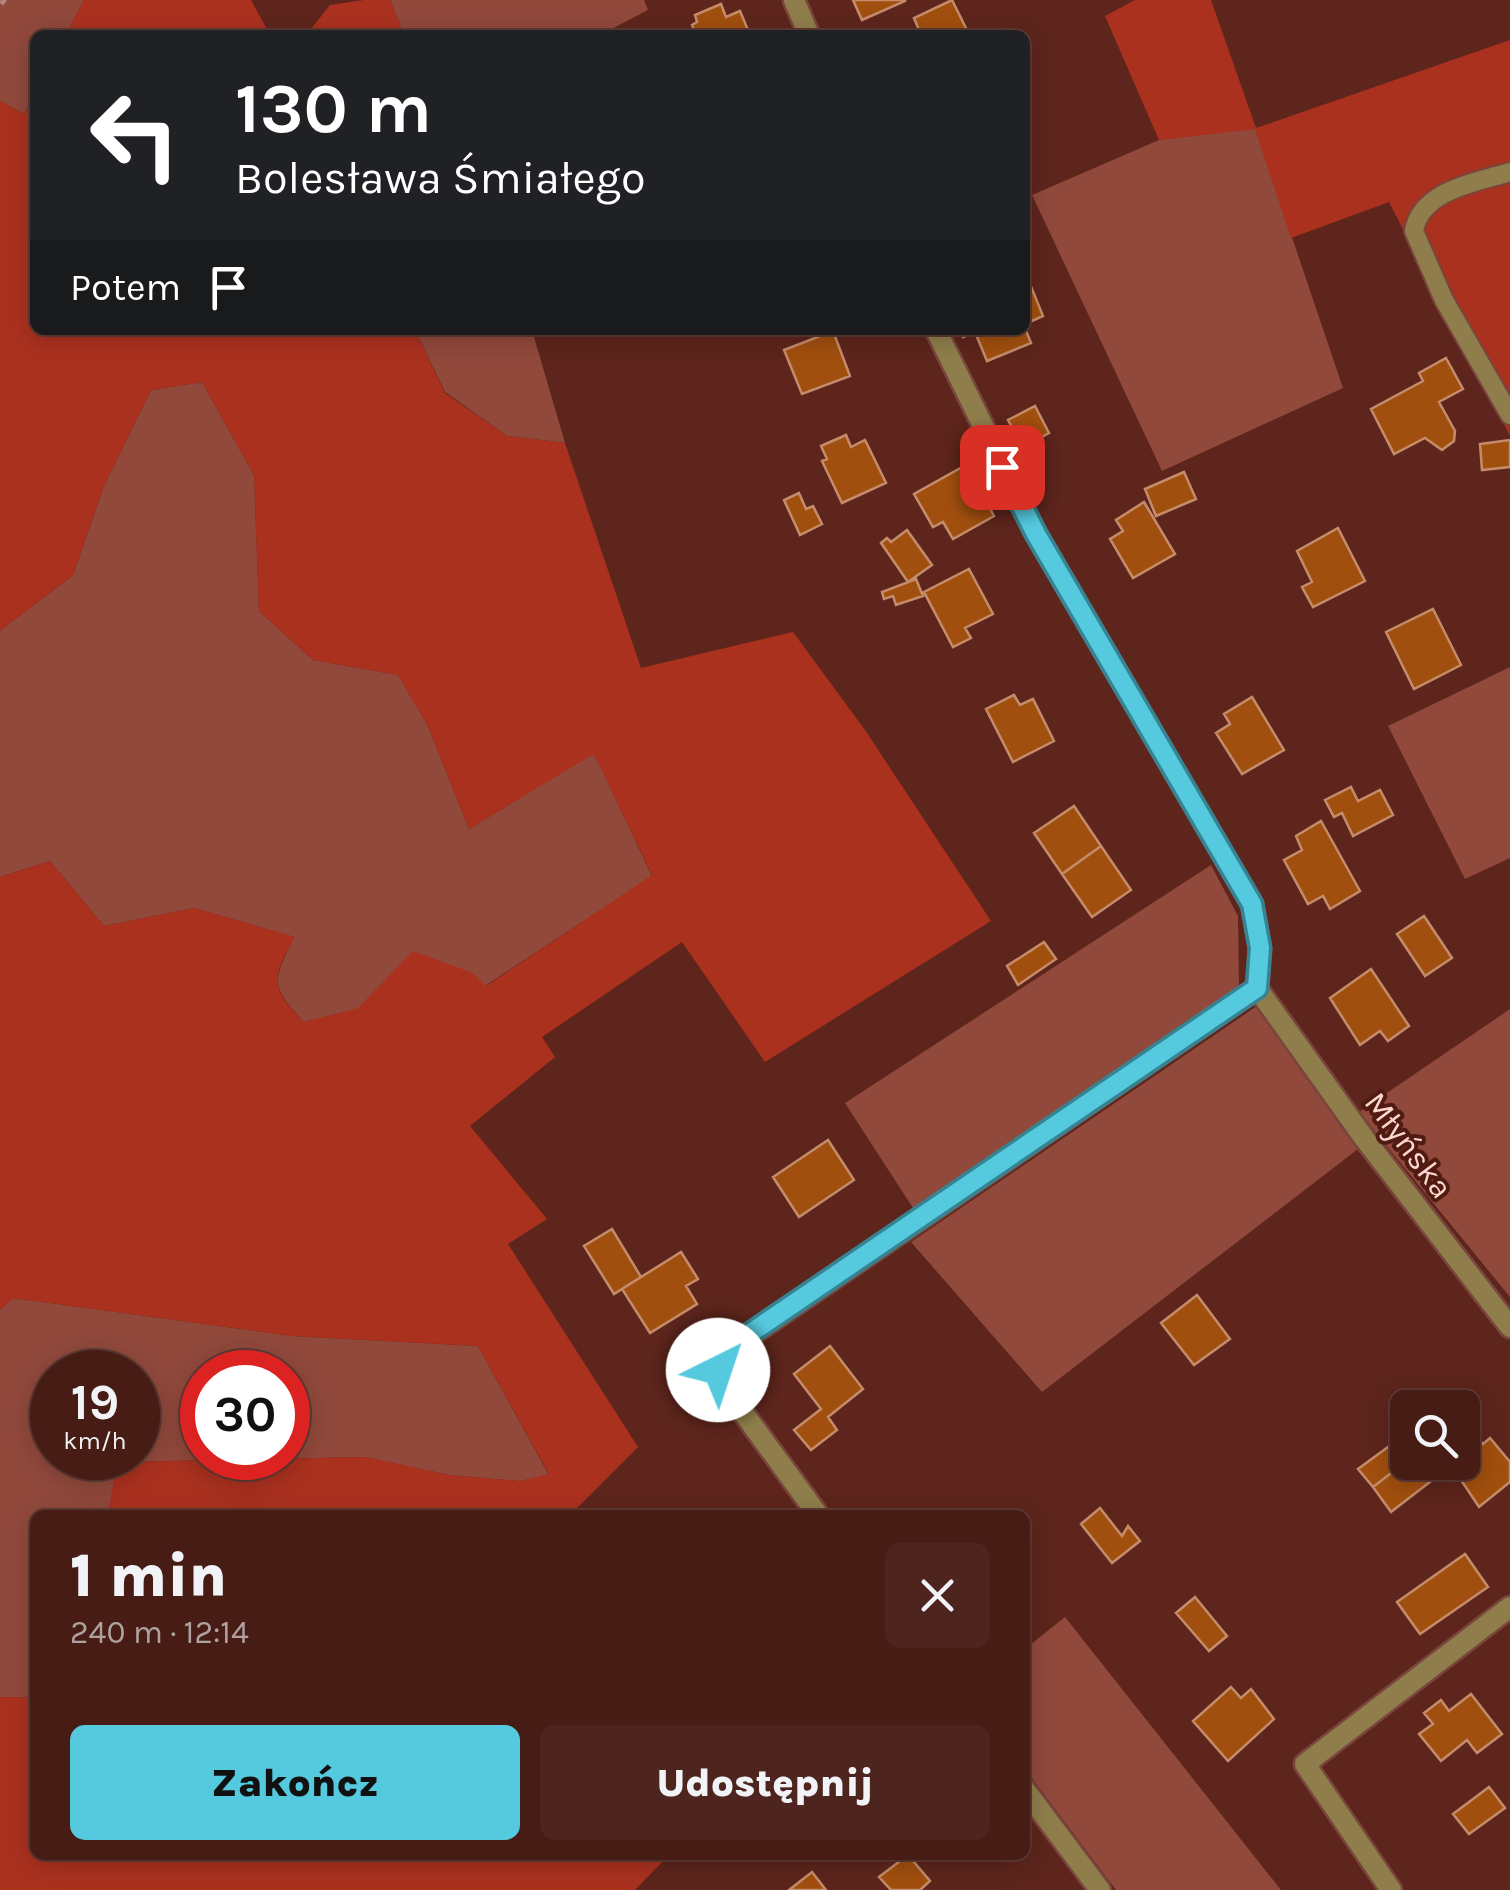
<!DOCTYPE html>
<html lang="pl">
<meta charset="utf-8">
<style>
body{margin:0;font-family:Karla,sans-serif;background:#4d251e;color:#f1f3f6;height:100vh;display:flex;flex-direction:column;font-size:38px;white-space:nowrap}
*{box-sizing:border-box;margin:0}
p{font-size:32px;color:#b0a1a0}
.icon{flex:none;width:55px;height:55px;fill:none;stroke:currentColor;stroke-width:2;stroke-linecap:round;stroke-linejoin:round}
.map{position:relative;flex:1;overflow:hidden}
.details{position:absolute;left:30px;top:1510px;width:1000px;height:350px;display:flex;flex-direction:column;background:#461c15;border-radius:15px;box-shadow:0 5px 25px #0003,0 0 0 2px #5e3a34}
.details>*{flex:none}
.banner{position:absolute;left:30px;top:30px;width:1000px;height:305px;border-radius:15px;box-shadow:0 5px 25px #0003,0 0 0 2px #5e3a34;background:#202124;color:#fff;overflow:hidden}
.tools{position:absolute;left:1390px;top:1390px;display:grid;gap:20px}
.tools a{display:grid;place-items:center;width:90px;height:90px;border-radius:15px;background:#461c15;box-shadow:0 5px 25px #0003,0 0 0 2px #5e3a34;font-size:50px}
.speed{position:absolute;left:30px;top:1350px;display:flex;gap:20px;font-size:50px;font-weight:700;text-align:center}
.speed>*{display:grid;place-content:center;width:130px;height:130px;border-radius:50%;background:#461c15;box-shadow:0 5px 25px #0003,0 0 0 2px #5e3a34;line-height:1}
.speed small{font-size:25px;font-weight:400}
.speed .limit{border:15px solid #d22;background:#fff;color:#111}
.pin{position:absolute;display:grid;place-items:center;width:85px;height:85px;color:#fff;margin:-42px;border-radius:20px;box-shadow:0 5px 15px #0006}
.me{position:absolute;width:110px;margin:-55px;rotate:41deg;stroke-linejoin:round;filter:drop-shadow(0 0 8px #0008)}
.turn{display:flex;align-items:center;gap:35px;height:210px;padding:0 40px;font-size:45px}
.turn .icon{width:130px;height:130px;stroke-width:2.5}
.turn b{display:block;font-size:70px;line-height:85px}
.then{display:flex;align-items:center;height:95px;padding:0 40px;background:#0003;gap:20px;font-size:38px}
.round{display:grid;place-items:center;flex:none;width:105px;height:105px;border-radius:15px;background:#4d251e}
.headline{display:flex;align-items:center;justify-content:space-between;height:170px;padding:0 40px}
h1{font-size:60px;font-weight:800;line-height:75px}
.action{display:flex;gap:20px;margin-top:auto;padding:20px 40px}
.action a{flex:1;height:115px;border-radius:15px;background:#55cadf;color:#111;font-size:40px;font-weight:800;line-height:115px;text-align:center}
.action a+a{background:#4d251e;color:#f1f3f6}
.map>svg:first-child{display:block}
.green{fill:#91493c;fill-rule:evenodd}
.forest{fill:#ab311f}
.building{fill:#a14f0e;stroke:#c58c6b;stroke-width:2.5}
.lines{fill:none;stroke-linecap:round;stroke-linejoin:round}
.service-casing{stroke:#79453c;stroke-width:22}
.minor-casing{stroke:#79453c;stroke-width:25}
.path{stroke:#b2857d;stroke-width:6;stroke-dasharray:5 8;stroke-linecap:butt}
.service{stroke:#8f7e4b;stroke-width:18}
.minor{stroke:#8f7e4b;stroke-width:20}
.route-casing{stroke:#378391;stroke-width:25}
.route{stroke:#55cadf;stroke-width:18}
.labels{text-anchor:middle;stroke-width:8;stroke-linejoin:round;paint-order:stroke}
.street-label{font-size:32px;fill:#fbd7d0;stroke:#511b12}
</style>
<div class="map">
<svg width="1510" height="1890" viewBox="0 0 1510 1890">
<rect width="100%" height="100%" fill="#5d251c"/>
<path class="green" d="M0,0H84L66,35H35V94L24,114L0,101Z
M390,0H644L648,10L600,35H404Z
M1255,128L1343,388L1162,471L1032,195L1159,140Z
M415,330H532L565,443L507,436L445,392Z
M202,382L254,475L259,611L313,660L398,675L427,724L469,829L594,753L652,876L485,986L413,952L358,1009L304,1022C268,984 274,980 294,937L194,908L104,926L50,861L0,877V631L73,575L104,486L151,390Z
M1510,667V858L1465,879L1388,726Z
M1211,865L1238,916L1239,990L913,1208L845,1103Z
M1257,1006L1358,1149L1042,1392L911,1242Z
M1510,1009V1297L1359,1112Z
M13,1298L292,1336L478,1346L549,1475L520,1481L449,1475L365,1457L118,1462L108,1515H35V1698L0,1697V1310ZM52,1372H138V1458H52ZM202,1372H288V1458H202Z
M1065,1617L1281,1890H1116L1025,1769V1649Z"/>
<path class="forest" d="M84,0H251L270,35H66Z
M364,0H390L404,35H306L330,5Z
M1135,0H1211L1256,128L1510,40V436L1389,202L1291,238L1255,129L1159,140L1105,16Z
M35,94V330H415L445,393L507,436L565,443L641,668L793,632L865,730L991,921L765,1062L682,942L542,1037L555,1057L470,1126L547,1219L508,1244L638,1447L570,1515H108L117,1462L366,1457L449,1475L520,1481L549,1474L478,1346L292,1336L13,1298L0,1310V877L50,861L104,926L194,908L295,937C271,978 270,988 304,1022L358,1008L413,951L473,973L486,986L652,875L594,754L469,829L427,724L398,675L313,660L259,611L254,475L202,382L151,390L104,486L73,575L0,631V101L24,114Z
M0,1697L35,1698V1855H669L635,1890H0Z"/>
<path class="building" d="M853,0H905V1L862,20Z
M952,0L968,32L921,35L914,18Z
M721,4L726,17L740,11L750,35H696L692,25L697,22L695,15Z
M1028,279L1043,316L1025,324V280Z
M1025,328L1031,343L987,361L975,332L963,337L960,330Z
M833,331L850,376L802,394L784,350Z
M1446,358L1463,389L1439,402L1455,431L1454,441L1442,450L1425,438L1394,454L1371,409L1423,381L1419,373Z
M1035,406L1049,433L1023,447L1008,420Z
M846,435L851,447L865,440L886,483L842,503L822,461L827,459L821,446Z
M1510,440V467L1482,470L1480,444Z
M966,465L994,516L953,539L943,522L933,527L914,494Z
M1184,472L1196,499L1156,516L1145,489Z
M799,493L806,509L813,506L822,524L800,535L784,500Z
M1144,502L1175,554L1133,578L1110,539L1123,531L1116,520Z
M1338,528L1365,581L1313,607L1302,587L1312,582L1297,551Z
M907,530L932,565L908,582L881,543L887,538L891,542Z
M969,569L993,614L965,628L971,638L953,647L924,592Z
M916,579L923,596L896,605L893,596L884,599L882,592Z
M1433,609L1461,665L1414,689L1386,632Z
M1014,695L1020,705L1033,699L1054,741L1013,762L986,709Z
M1252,697L1284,750L1242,774L1216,733L1230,724L1224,714Z
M1351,787L1358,801L1380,790L1393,815L1353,836L1342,813L1334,817L1325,800Z
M1074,806L1101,846L1062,874L1034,833Z
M1321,821L1360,891L1330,909L1323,896L1308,904L1284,860L1302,850L1296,836Z
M1101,846L1131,890L1092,917L1062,874Z
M1424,916L1452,958L1425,976L1397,934Z
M1044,942L1056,959L1018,985L1007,966Z
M1371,969L1409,1026L1388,1041L1380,1031L1360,1045L1330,998Z
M828,1140L854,1180L799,1217L773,1177Z
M612,1229L641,1277L614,1294L584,1246Z
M681,1252L698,1279L686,1286L697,1304L650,1333L622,1289Z
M1197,1295L1230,1339L1194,1365L1161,1323Z
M830,1346L863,1389L828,1417L837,1430L811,1450L794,1430L821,1409L794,1374Z
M1474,1435L1483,1444L1490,1438L1510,1462V1482L1479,1507L1449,1462H1462V1444Z
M1403,1436L1408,1460L1373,1487L1358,1469Z
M1408,1460L1423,1462L1435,1478L1391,1512L1373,1487Z
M1100,1508L1122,1536L1128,1526L1140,1541L1112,1563L1081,1524Z
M1465,1554L1488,1587L1420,1634L1397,1602Z
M1195,1597L1227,1636L1209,1651L1176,1613Z
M1231,1687L1241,1698L1251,1689L1274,1719L1228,1761L1193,1721Z
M1471,1694L1502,1734L1477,1753L1467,1740L1441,1761L1419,1734L1433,1724L1424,1713L1441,1700L1449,1711Z
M1489,1787L1505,1808L1469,1834L1453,1814Z
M908,1855L930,1881L920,1890H891L879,1877Z
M812,1872L826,1890H789Z"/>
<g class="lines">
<g class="service-casing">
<path id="service" d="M1510,172C1477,182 1421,190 1414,231L1444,300L1510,415"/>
</g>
<g class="minor-casing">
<path id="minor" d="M794,0L809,35
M936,330L1036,534L1252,904L1260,949L1257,988
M1257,988L1364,1138L1510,1327
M818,1515L723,1385L718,1370L725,1353L1257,988
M1025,1790L1100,1890
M1391,1890L1305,1764L1510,1607"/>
</g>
<path class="path" d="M1,0L7,5"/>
<use href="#service" class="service"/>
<use href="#minor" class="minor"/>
</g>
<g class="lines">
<g class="route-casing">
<path id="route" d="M718,1370L720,1358L733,1345L1257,988L1260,948L1252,904L1036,534L1002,467"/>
</g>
<use href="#route" class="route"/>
</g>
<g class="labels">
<g class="street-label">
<text transform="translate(1409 1145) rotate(53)" y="11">Młyńska</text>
</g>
</g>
</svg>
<div class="tools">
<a><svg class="icon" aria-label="search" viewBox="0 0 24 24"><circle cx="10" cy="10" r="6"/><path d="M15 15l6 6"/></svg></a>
</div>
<div class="speed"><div>19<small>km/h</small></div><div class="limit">30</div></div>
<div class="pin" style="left:1002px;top:467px;background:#d93025"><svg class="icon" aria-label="arrive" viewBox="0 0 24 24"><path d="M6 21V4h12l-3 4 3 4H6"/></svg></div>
<svg class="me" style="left:718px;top:1370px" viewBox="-20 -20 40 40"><circle r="19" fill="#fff"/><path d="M0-13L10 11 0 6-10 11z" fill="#55cadf"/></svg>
<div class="banner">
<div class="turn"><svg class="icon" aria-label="left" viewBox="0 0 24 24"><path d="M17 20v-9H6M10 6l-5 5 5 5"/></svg><div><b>130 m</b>Bolesława Śmiałego</div></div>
<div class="then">Potem<svg class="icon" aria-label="arrive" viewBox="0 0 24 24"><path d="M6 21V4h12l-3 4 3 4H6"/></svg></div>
</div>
<section class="details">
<div class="headline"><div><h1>1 min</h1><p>240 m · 12:14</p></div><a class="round"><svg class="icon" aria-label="close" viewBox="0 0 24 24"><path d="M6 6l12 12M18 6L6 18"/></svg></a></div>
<div class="action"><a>Zakończ</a><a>Udostępnij</a></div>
</section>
</div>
